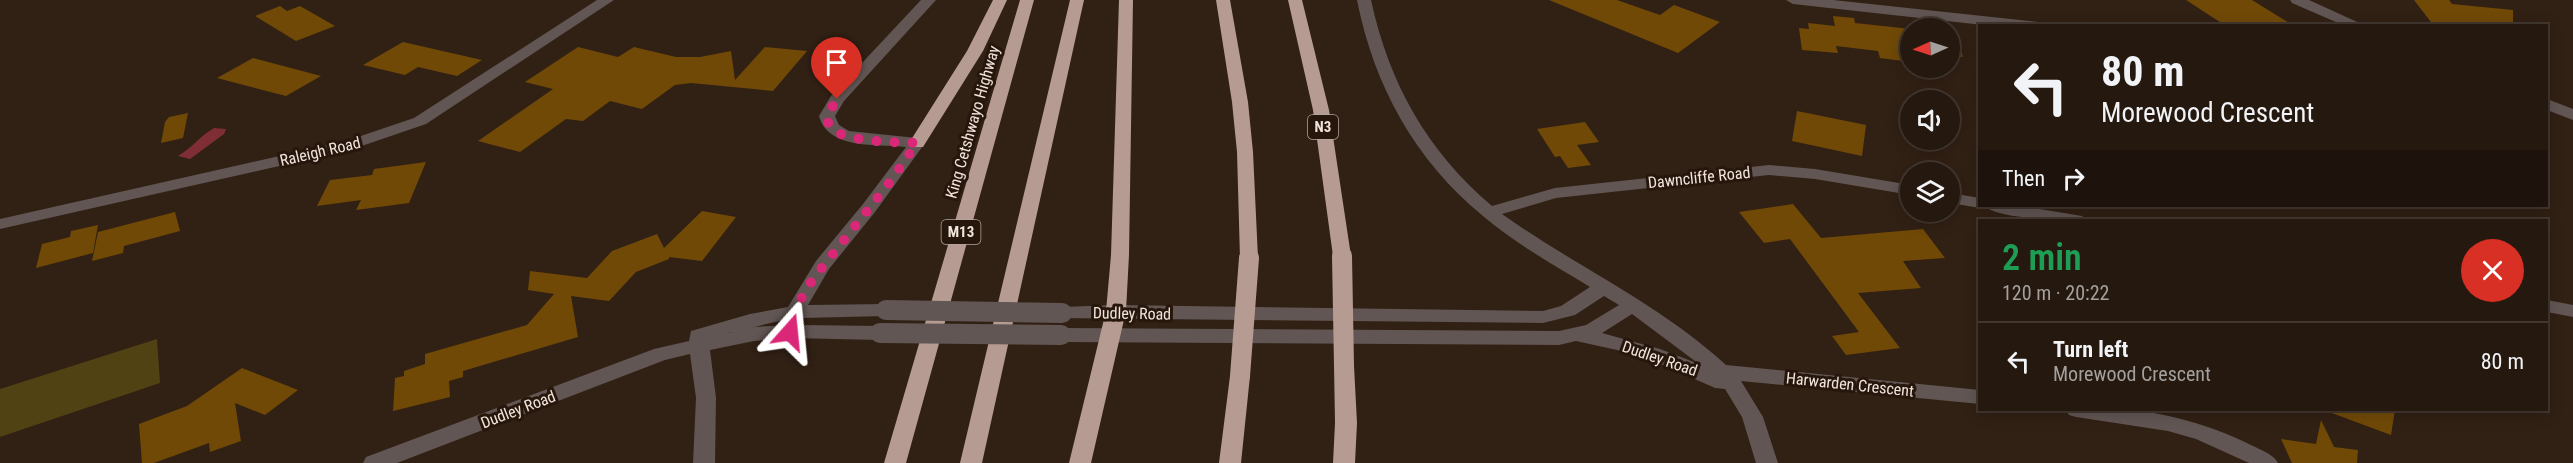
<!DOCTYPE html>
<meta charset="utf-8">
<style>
body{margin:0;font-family:"Roboto Condensed",sans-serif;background:#2d2118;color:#f1f3f6;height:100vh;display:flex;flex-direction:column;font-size:22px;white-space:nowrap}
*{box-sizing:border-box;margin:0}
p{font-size:20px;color:#a3a09e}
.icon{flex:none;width:33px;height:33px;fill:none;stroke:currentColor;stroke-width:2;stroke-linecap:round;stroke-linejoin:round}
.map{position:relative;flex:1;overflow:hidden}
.drawer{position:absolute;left:1978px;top:219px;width:570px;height:192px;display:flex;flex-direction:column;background:#25180f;border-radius:0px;box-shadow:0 3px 15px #0003,0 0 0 2px #42372f}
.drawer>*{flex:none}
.guide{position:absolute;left:1978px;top:24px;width:570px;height:183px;border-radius:0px;box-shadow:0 3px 15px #0003,0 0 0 2px #42372f;background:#25180f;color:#f1f3f6;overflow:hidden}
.needle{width:39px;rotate:267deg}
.controls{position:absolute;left:1900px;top:18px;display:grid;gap:12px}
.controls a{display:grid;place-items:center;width:60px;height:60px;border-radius:50%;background:#25180f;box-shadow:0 3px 15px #0003,0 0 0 2px #42372f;font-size:30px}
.pin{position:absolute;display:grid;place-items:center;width:51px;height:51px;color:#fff;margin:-62px -26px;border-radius:50% 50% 50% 0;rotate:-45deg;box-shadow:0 0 6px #0007}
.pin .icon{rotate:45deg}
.me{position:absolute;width:66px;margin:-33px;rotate:18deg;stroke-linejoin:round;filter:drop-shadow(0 0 4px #0008)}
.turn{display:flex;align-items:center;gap:21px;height:126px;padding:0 24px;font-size:27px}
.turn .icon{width:78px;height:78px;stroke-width:2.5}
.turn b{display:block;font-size:42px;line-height:51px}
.then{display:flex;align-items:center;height:57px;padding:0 24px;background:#0003;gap:12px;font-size:22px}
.round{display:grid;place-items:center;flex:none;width:63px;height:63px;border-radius:32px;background:#2d2118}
.headline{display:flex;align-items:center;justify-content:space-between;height:102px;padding:0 24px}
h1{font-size:36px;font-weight:600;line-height:45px;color:#1e9e55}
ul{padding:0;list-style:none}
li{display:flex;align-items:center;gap:18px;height:78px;padding:0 24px;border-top:2px solid #42372f}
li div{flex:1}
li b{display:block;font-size:22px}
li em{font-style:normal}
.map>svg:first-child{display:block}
.green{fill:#514213}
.water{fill:#7f2e36}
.building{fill:#704907}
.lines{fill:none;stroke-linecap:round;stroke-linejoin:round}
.street{fill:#615653;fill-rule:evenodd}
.highway{fill:#b69b93;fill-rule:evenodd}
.street-bridge{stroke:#615653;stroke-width:20}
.highway-bridge{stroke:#b69b93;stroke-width:20}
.route{stroke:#db2777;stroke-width:10;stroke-dasharray:0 18}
.labels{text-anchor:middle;stroke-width:6;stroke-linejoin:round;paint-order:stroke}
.shield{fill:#27160b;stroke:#b4a69d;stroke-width:1.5}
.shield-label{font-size:15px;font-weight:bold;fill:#f0e4dc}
.street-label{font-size:16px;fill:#f0e4dc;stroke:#27160b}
</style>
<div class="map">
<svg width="2573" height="463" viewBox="0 0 2573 463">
<rect width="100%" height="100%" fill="#312014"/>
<path class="green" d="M157,339L160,383L0,437V389Z"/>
<path class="water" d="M214,128L226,129L224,134L190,159L178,156C192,148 201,135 214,128Z"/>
<path class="building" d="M1549,0H1617L1660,15L1674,5L1720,22L1678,53Z
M2186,0H2252L2294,26H2226Z
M2414,0H2449L2452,4L2513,10V26H2434Z
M280,6L287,11L300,6L335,26L296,41L255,16Z
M1833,16L1854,18L1855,23L1911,29V62L1880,58L1878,51L1836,46L1838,53L1802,50L1799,28L1809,29L1808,23L1835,26Z
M1950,33H1955L1963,57L1950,55Z
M403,42L482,60L457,76L418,67L405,75L363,65Z
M578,47L618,57L634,47L676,57H700L731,51L735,80L765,47L807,51L773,91L691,83L675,85L642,109L610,101L583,121L566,119L520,152L478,141L553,89L525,82Z
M253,58L321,76L286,96L217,78Z
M1797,111L1866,125L1862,156L1792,141Z
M188,113L183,138L161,143L165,122L169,117Z
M1585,122L1599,142L1577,145L1591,165L1568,168L1560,156L1555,157L1537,129Z
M426,162L409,203L356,210L361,200L317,206L330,180L372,175L374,169Z
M1793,204L1821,238L1923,229L1945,258L1903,261L1921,288L1858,293L1900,348L1846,355L1832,336L1859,332L1790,239L1764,243L1739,212Z
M702,211L736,217L702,261L669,257V259L636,272L609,301L571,296L578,337L463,371V377L449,381L450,397L393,411L395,378L404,376V371L425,364V354L527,325L554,294L528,290L530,271L587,278L612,251L657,234L664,248Z
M175,212L180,231L124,246L123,253L92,261L98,232Z
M98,225L93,253L36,268L42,244L70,237L71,231Z
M242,368L298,390L265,415L235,403L241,441L210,452L209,443L154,463H142L139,424L187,406Z
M2329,410H2395L2391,435L2329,412Z
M2321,420L2334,447L2358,450L2357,463H2292L2281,439L2316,444Z"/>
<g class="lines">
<path class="street" d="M597,0H614L426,124L350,150L0,229V219L346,141L414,118Z
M921,0H936L844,101L835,116L839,125L849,131L917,138L925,143L875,212L829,269L808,305L886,304L893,305L896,310L893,315L886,316L803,318L800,325L880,326L887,328L890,333L887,338L880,340L790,338L754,341L710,350L716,398L715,463H693L696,398L690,354L665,360L397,463H363L366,457L654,349L689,341L691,331L750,314L788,307L816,261L863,204L906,147C878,144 828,150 819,116L831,96ZM784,320L787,325L754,327L728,333Z
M1357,0H1371C1389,83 1427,151 1492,206L1555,188L1769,165L1815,169L1911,185V195L1815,179L1769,175L1556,198L1502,214C1575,266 1660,304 1726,365L1980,390V404L1741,381L1763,417L1778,463H1756L1742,417L1725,389L1715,388L1663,365L1617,350L1576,341L1559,345L1061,342L1054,340L1051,335L1054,330L1061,328L1559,331L1586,325L1619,305L1604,296L1575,315L1543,323L1055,318L1052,313L1055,308L1062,307L1116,305L1543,311L1561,306L1590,287C1554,265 1516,244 1483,216C1415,160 1374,86 1357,0ZM1632,314L1699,364L1660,349L1602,333Z
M1786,0H1833L2038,22L2045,26H1992L1793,4Z
M2290,0H2309L2366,26H2345L2292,3Z
M2547,99L2573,109V120L2547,110Z
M1950,193L1980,198V206H2022L2082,216L2085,220C2067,222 1997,218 1986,207L1980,208L1950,203Z
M2547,300L2573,305V317L2547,312Z
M2066,410C2129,403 2195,417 2251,445C2261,450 2273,454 2278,463H2249L2196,439L2168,431L2076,417L2069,415Z"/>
<path class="highway" d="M993,0H1007L983,51L923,147H911L909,143L967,51Z
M1020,0H1034L906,463H884Z
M1070,0H1084L982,463H960Z
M1119,0H1133L1129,255L1126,311L1091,463H1069L1106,311L1111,255Z
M1216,0H1230L1248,102L1253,152L1258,258L1256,262H1242L1240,258L1237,152L1232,102Z
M1288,0H1302L1329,110L1351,256L1349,260H1335L1333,256L1313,110Z
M1344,359L1351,361L1354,366L1357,423L1355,463H1333L1335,423L1334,366L1337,361Z
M1240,369L1247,371L1250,376L1241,463H1219L1230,376L1233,371Z"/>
<path class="street-bridge" d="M886,310L1062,313
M880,333L1061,335"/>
<path class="highway-bridge" d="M1342,256L1344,366
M1240,376L1249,258"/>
</g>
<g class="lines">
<path class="route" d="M790,332L801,299L813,279L890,182L917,143C897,142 839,143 829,125C828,124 827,117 827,116L837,99"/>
</g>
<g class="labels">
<g class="shield">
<rect x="1308" y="115" width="30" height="24" rx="4.5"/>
<rect x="941.5" y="220" width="39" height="24" rx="4.5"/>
</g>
<g class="shield-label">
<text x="1323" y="132">N3</text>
<text x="961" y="237">M13</text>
</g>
<g class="street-label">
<text transform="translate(972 122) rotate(-74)" y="6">King Cetshwayo Highway</text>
<text transform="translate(320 151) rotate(-13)" y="6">Raleigh Road</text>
<text transform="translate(1699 177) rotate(-6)" y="6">Dawncliffe Road</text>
<text transform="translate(1132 313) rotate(1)" y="6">Dudley Road</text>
<text transform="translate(1660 358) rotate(19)" y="6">Dudley Road</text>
<text transform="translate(1850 384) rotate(6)" y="6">Harwarden Crescent</text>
<text transform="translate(518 409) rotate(-21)" y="6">Dudley Road</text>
</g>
</g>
</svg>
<div class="controls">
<a><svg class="needle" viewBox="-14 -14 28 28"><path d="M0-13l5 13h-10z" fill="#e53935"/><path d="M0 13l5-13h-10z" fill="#a3a09e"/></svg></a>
<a><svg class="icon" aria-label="sound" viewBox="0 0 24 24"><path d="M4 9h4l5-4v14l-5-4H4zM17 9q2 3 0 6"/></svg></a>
<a><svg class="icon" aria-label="layers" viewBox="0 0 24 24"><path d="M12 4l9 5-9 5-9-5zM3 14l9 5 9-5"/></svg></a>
</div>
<div class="pin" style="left:837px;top:99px;background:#d93025"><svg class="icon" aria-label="arrive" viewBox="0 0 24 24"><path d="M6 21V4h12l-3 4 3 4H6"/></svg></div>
<svg class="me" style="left:790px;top:332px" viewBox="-20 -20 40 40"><path d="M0-17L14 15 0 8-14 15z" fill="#db2777" stroke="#fff" stroke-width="4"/></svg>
<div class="guide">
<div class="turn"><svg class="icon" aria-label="left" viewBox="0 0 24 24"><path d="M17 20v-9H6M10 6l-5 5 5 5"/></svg><div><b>80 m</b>Morewood Crescent</div></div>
<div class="then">Then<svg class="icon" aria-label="right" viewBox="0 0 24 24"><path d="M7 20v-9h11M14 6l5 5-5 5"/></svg></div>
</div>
<section class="drawer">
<div class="headline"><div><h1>2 min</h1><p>120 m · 20:22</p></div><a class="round" style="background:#d93025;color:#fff"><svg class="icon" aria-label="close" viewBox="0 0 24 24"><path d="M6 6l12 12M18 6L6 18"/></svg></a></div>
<ul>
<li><svg class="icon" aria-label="left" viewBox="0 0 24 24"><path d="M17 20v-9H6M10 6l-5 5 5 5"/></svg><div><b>Turn left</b><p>Morewood Crescent</p></div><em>80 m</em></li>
</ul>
</section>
</div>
